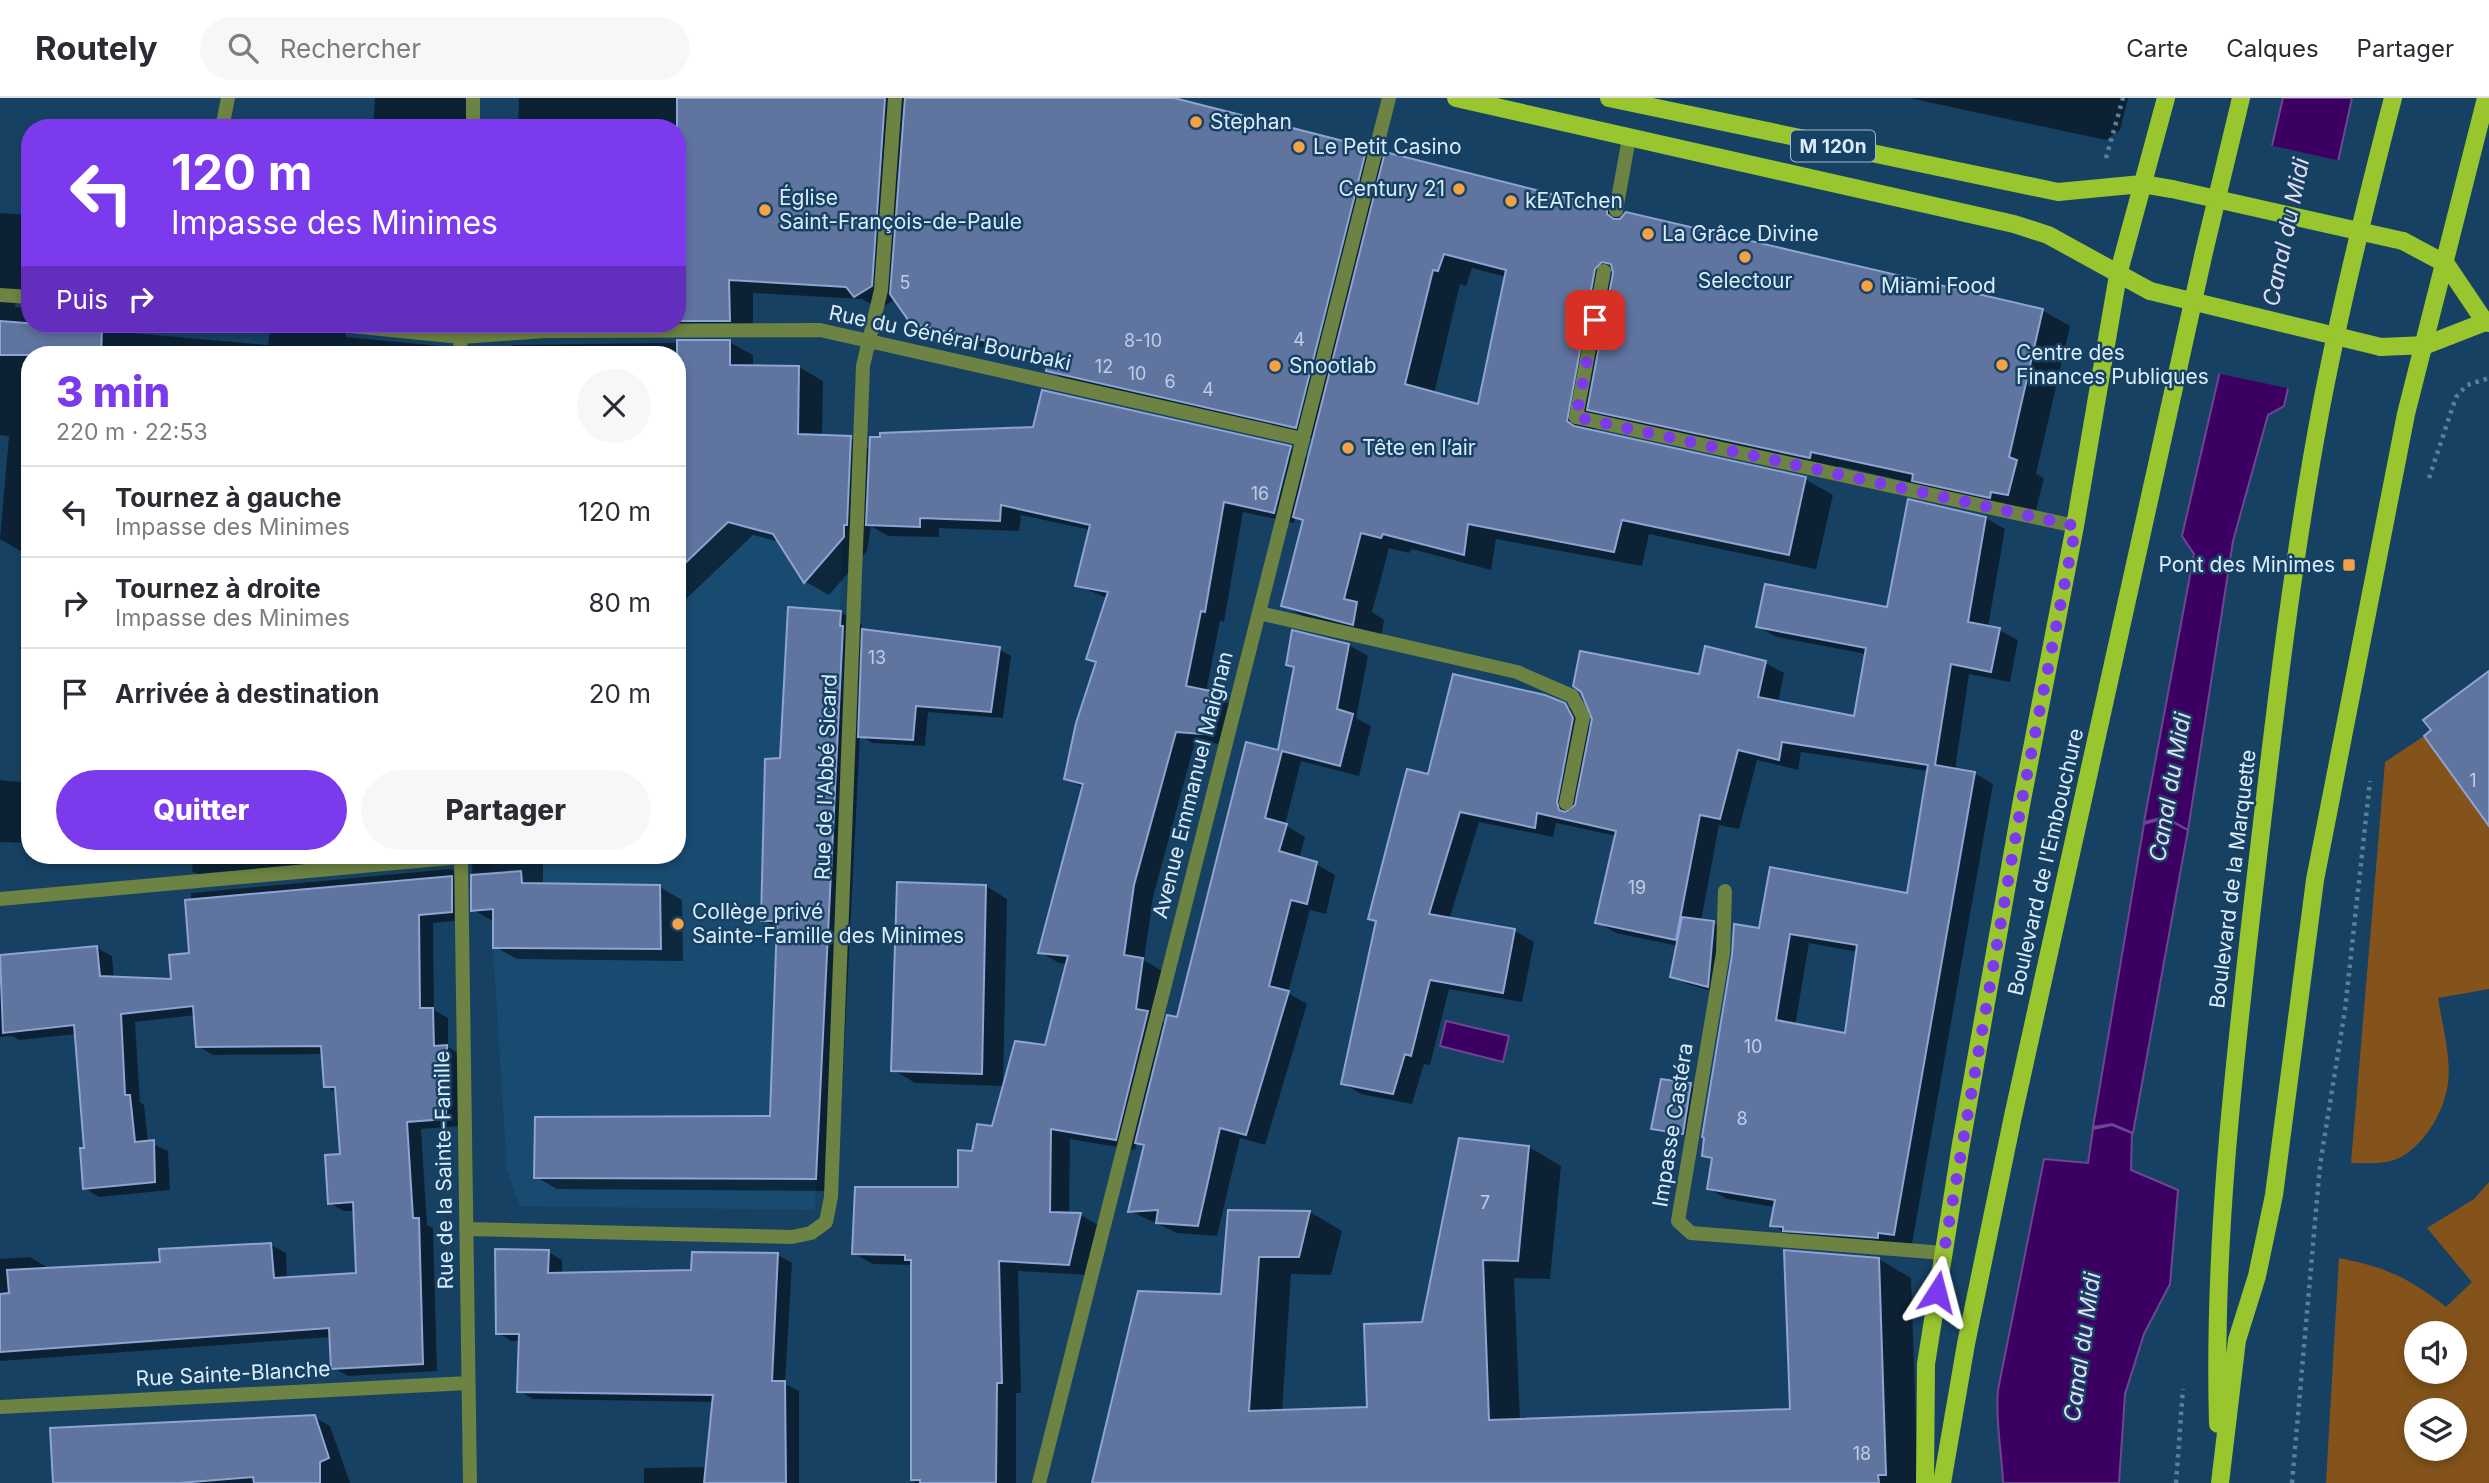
<!DOCTYPE html>
<html lang="fr">
<meta charset="utf-8">
<style>
body{margin:0;font-family:Inter,sans-serif;background:#f7f7f7;color:#2b2b33;height:100vh;display:flex;flex-direction:column;font-size:26px;white-space:nowrap}
*{box-sizing:border-box;margin:0}
p{font-size:23px;color:#7c7c81}
.icon{flex:none;width:38px;height:38px;fill:none;stroke:currentColor;stroke-width:2;stroke-linecap:round;stroke-linejoin:round}
.map{position:relative;flex:1;overflow:hidden}
.details{position:absolute;left:21px;top:248px;width:665px;height:518px;display:flex;flex-direction:column;background:#fff;border-radius:28px;box-shadow:0 4px 10px #0003}
.details>*{flex:none}
.guide{position:absolute;left:21px;top:21px;width:665px;height:214px;border-radius:28px;box-shadow:0 4px 10px #0003;background:#7c3aed;color:#fff;overflow:hidden}
.tools{position:absolute;left:2404px;top:1223px;display:grid;gap:14px}
.tools a{display:grid;place-items:center;width:63px;height:63px;border-radius:50%;background:#fff;box-shadow:0 4px 10px #0003;font-size:35px}
.pin{position:absolute;display:grid;place-items:center;width:60px;height:60px;color:#fff;margin:-30px;border-radius:14px;box-shadow:0 4px 10px #0006}
.me{position:absolute;width:77px;margin:-38px;rotate:9deg;stroke-linejoin:round;filter:drop-shadow(0 0 5px #0008)}
.turn{display:flex;align-items:center;gap:24px;height:147px;padding:0 35px;font-size:32px}
.turn .icon{width:91px;height:91px;stroke-width:2.5}
.turn b{display:block;font-size:49px;line-height:60px}
.then{display:flex;align-items:center;height:66px;padding:0 35px;background:#0003;gap:14px;font-size:26px}
.round{display:grid;place-items:center;flex:none;width:74px;height:74px;border-radius:37px;background:#f7f7f7}
.overview{display:flex;align-items:center;justify-content:space-between;height:119px;padding:0 35px}
h1{font-size:42px;font-weight:800;line-height:52px;color:#7c3aed}
.primary-button{display:flex;gap:14px;margin-top:auto;padding:14px 35px}
.primary-button a{flex:1;height:80px;border-radius:42px;background:#7c3aed;color:#fff;font-size:28px;font-weight:800;line-height:80px;text-align:center}
.primary-button a+a{background:#f7f7f7;color:#2b2b33}
ul{padding:0;list-style:none}
li{display:flex;align-items:center;gap:21px;height:91px;padding:0 35px;border-top:2px solid #e1e1e2}
li div{flex:1}
li b{display:block;font-size:26px}
li em{font-style:normal}
header{display:flex;align-items:center;gap:42px;box-sizing:border-box;height:98px;padding:0 35px;background:#fff;border-bottom:2px solid #e1e1e2}
header strong{font-size:33px}
nav{display:flex;gap:38px;margin-inline-start:auto;font-size:24px}
.search{width:490px;height:63px;background:#f7f7f7;display:flex;align-items:center;gap:18px;box-sizing:border-box;padding:0 24px;border-radius:38px;color:#7c7c81;font-size:26px}
.map>svg:first-child{display:block}
.built{fill:#194b71}
.green{fill:#83531b;fill-rule:evenodd}
.water{fill:#3c0063;stroke:#6b4791;stroke-width:2}
.pier{fill:#174162}
.shadow{fill:#0007;fill-rule:evenodd}
.building{fill:#6074a0;stroke:#8ea4d3;stroke-width:2;fill-rule:evenodd}
.lines{fill:none;stroke-linecap:round;stroke-linejoin:round}
.path{stroke:#5c7e99;stroke-width:4.5;stroke-dasharray:3.5 5;stroke-linecap:butt}
.service{stroke:#6c8343;stroke-width:14}
.minor{stroke:#6c8343;stroke-width:14}
.primary{stroke:#99c62e;stroke-width:18}
.primary-bridge{stroke:#99c62e;stroke-width:18}
.route{stroke:#7c3aed;stroke-width:12;stroke-dasharray:0 21.6}
.poi-dot{fill:#f5a246;stroke:#174162;stroke-width:2.5}
.labels{text-anchor:middle;stroke-width:5;stroke-linejoin:round;paint-order:stroke}
.number-label{font-size:18px;fill:#bccee5}
.shield{fill:#174162;stroke:#a0b9ce;stroke-width:2}
.shield-label{font-size:19px;font-weight:bold;fill:#daecfc}
.poi-label{font-size:21px;fill:#daecfc;stroke:#174162;text-anchor:start}
.street-label{font-size:21px;fill:#daecfc;stroke:#174162}
.water-label{font-size:23px;font-style:italic;fill:#e6dbf4;stroke:#174162}
</style>
<header>
<strong>Routely</strong>
<div class="search"><svg class="icon" aria-label="search" viewBox="0 0 24 24"><circle cx="10" cy="10" r="6"/><path d="M15 15l6 6"/></svg>Rechercher</div>
<nav><a>Carte</a><a>Calques</a><a>Partager</a></nav>
</header>
<div class="map">
<svg width="2489" height="1385" viewBox="0 0 2489 1385">
<rect width="100%" height="100%" fill="#174162"/>
<path class="built" d="M677,267L799,268L796,342L839,344V337L843,338V344H847L815,1112L520,1108L507,1072L493,850L492,758H677Z"/>
<path class="green" d="M2424,638L2489,728V891L2438,900C2442,928 2453,963 2447,991C2442,1017 2423,1048 2399,1060C2384,1067 2367,1065 2351,1065L2385,664Z
M2489,1084V1385H2326L2339,1160C2385,1169 2410,1180 2446,1209L2472,1184L2427,1130L2474,1101ZM2417,1236H2455V1274H2417ZM2417,1312H2455V1351H2417Z"/>
<path class="water" d="M2283,0H2352L2284,308L2268,317L2233,443L2188,732L2165,719L2144,724L2194,456L2182,438Z
M2165,720L2188,732L2133,1035L2112,1026L2093,1029L2144,726Z
M1446,923L1509,938L1503,964L1440,948Z
M2112,1027L2132,1035L2131,1072L2178,1092L2170,1186L2144,1236L2125,1296L2119,1385H2003C2002,1353 1995,1324 1998,1292L2044,1061L2088,1065L2093,1031Z"/>
<path class="pier" d="M2269,47L2341,63L2291,291L2216,275Z"/>
<path class="shadow" d="M375,0H470V30H373Z
M519,0H1158L1366,51L1385,62L1606,111L1622,121L2042,212L2070,228L2036,376L2044,380L2036,412L2018,408L2017,414L1942,398L1925,388L1839,368L1837,375L1617,327L1599,316L1595,335L1805,381L1833,397L1816,471L1649,436L1642,468L1496,441L1491,472L1412,451L1409,455L1389,450L1372,514L1384,522L1381,541L1311,523L1283,507L1304,424L1295,419L1294,425L1243,414L1224,524L1220,523L1206,594L1230,606L1221,646L1195,644L1153,799L1144,862L1162,873L1156,919L1167,926L1178,921L1279,654L1296,570L1288,566L1293,534L1349,547L1368,558L1356,620L1371,628L1359,678L1301,663L1285,727L1305,739L1299,761L1316,766L1335,777L1326,816L1310,812L1288,895L1307,906L1265,1047L1240,1040L1217,1138L1177,1135L1130,1113L1145,1049L1137,1044L1135,1052L1070,1041L1069,1117H1081L1100,1128L1088,1177L1018,1173L1021,1295H1016V1385H915L913,1167L873,1166L853,1155L959,1090L973,1054L993,1030L1004,988L915,985L893,972L986,788L1007,801L1003,988L1047,949L1068,866L1059,865L1040,854L1083,690L1066,680L1097,566L1088,561L1107,500L1077,487L1091,432L1021,417L1019,433L939,430V439L888,438L871,428L867,453L829,497L806,484L780,444L753,437L683,504L677,501V257H511L512,247L729,244L753,257V269H799L823,283L822,338L850,340L871,352L1290,350L1310,361L1315,341L1072,286L1049,272L1050,265L937,239L912,225L896,201L879,211L862,201L753,195V235L536,239L514,226H677V30H518ZM1472,170L1506,179L1479,308L1434,296L1460,186L1466,188Z
M1909,0H2128L2120,32L2106,42Z
M0,115L30,117V200L16,204L15,209L30,210V226H111L109,233L268,247L271,226H465L464,240L346,234V239L440,248L455,257H30V454L24,455L0,441L9,338L0,337Z
M1986,420L2005,431L1988,529L1999,532L2018,542L2010,584L1969,576L1955,672L1974,675L1993,686L1912,1146L1791,1138L1772,1127L1775,1109L1727,1101L1708,1090L1713,1063L1704,1057L1760,832L1908,797L1928,673L1801,654L1798,672L1757,662L1739,731L1719,727L1701,823L1714,825L1728,834L1722,896L1687,886L1672,878L1678,848L1616,835L1597,824L1617,738L1556,725L1553,739L1479,724L1449,822L1515,833L1534,844L1522,904L1449,891L1430,967L1424,966L1412,1006L1361,996L1342,985L1378,824L1370,820L1430,678L1564,607L1584,618L1592,633L1700,578L1765,565L1784,575L1778,605L1856,620L1866,556L1777,539L1758,529L1889,511ZM1809,845L1858,854L1847,937L1795,928Z
M840,514L862,527V533L999,551L1011,558L1003,620L928,614L925,648L872,645L860,637L837,1093L557,1091L536,1079L772,1020L779,831L763,822L782,662Z
M0,682L30,685V745L0,744Z
M193,758H543V787L660,789L682,802L683,863L517,861L495,849V824L473,812L472,761L214,786L192,773Z
M451,771L466,780V822L433,825L434,912L448,920V949L461,957V1028L421,1031L427,1127L433,1130L437,1273L348,1278L333,1270L331,1239L0,1263V1161L30,1159L45,1168L46,1172L162,1165L271,1147L286,1155L287,1181L358,1176L355,1113H344L329,1105L342,1058L337,995L326,988L323,956L213,957L198,948L196,917L135,924L140,1004L144,1007L148,1044L168,1053L170,1092L99,1099L84,1090L86,1051L77,936L19,942L12,938L0,939V859L97,850L112,858L114,880L173,883L191,856V795Z
M1663,983L1698,990L1690,1039L1653,1030Z
M1460,1042L1529,1049L1561,1068L1550,1181L1514,1180L1520,1323L1792,1313L1879,1161L1911,1180L1918,1385H1094L1222,1198L1230,1113L1310,1114L1342,1133L1331,1177L1291,1176L1282,1314L1369,1311L1424,1226Z
M548,1154L562,1162V1177L693,1174V1156L778,1157L792,1165L785,1286L799,1293V1385H644V1370L708,1369L714,1304L533,1301L519,1293L520,1243H511L497,1234Z
M314,1319L330,1328L350,1385H55Z"/>
<path class="building" d="M677,0H885L872,188L854,199L846,189L729,182L730,223H677Z
M905,0H1174L1367,49L1296,330L1046,273L1050,257L911,226L890,196Z
M1385,54L1607,110V116L1614,121H1620L1626,114L2043,211L2009,359L2017,362L2008,397L1991,394L1990,400L1912,383L1913,376L1811,354L1810,360L1587,312L1613,175L1611,166L1602,164L1595,171L1567,323L1574,328L1806,379L1789,457L1622,422L1614,454L1468,426L1464,457L1383,436L1381,440L1361,435L1344,501L1357,504L1353,527L1281,508L1303,422L1293,419ZM1444,156L1506,172L1478,306L1405,286L1433,172L1438,173Z
M0,223L102,231L101,257H0Z
M677,242H730V267L799,268L798,336L851,338L847,427H844V439L804,485L773,436L728,424L677,473Z
M1042,292L1291,348L1274,415L1224,404L1205,514L1201,513L1186,588L1211,593L1202,636L1176,634L1134,787L1124,857L1143,860L1136,911L1148,913L1116,1042L1051,1031L1050,1114L1081,1115L1069,1167L999,1163L1002,1285H997L996,1385H920V1382H911V1162H905V1157L852,1156L855,1089H958V1052L972,1053L977,1026L992,1028L1015,943L1045,947L1068,858L1038,855L1083,686L1064,681L1076,625L1096,564L1086,561L1108,494L1075,488L1090,427L1001,407L1000,423L920,420V429L866,427L870,339H880V335L1033,329Z
M1908,401L1986,419L1968,524L2000,530L1991,574L1951,566L1935,667L1975,674L1894,1137L1878,1135V1140L1783,1133V1129L1770,1128L1775,1102L1707,1091L1712,1060L1702,1058L1704,1040L1702,1039L1732,857L1734,826L1759,830L1770,769L1907,795L1928,667L1782,644L1779,662L1738,652L1720,721L1700,717L1676,842L1595,825L1616,733L1537,715L1535,730L1460,714L1429,816L1515,831L1503,895L1430,882L1411,958L1405,956L1393,996L1341,986L1376,823L1368,821L1407,671L1428,676L1453,576L1545,597L1565,605L1573,620L1557,704L1559,712L1565,714L1575,707L1592,621L1581,594L1573,588L1580,553L1699,576L1705,548L1766,563L1758,599L1854,618L1866,550L1756,529L1765,486L1887,509ZM1790,836L1857,847L1845,935L1776,922Z
M788,509L841,513L840,528H843L816,1081L534,1080L535,1019L770,1018L777,823H761L765,661L780,660Z
M862,531L1000,549L991,614L916,608L913,642L858,639Z
M1292,532L1349,546L1337,611L1353,616L1340,668L1282,653L1265,720L1287,726L1279,753L1317,764L1307,806L1291,802L1269,888L1289,893L1246,1037L1220,1030L1198,1128L1156,1125L1158,1112L1128,1114L1144,1047L1135,1045L1167,917L1177,919L1246,644L1278,652L1294,569L1286,567Z
M2489,573V728L2424,638L2431,632L2423,622Z
M521,773L522,785L660,787L661,851L493,850V811L471,813V777Z
M452,778V814L419,817L420,910H433L434,948L447,947L446,1021L407,1024L413,1120H419L423,1266L331,1271L329,1230L0,1254V1196L9,1195L7,1172L160,1164L159,1151L271,1145L274,1180L356,1175L353,1104L328,1106L325,1057L340,1056L335,989H324L321,948L196,949L193,908L121,916L125,997H130L135,1044L154,1042L155,1084L83,1091L80,1050H84L74,927L3,935L0,857L97,848L100,878L171,881L169,857L189,855L185,802Z
M897,784L986,787L982,976L891,973Z
M1682,819L1714,823L1708,889L1670,879Z
M1661,981L1691,985L1683,1036L1651,1031Z
M1459,1040L1529,1048L1518,1163L1483,1162L1489,1322L1790,1311L1784,1152L1879,1160L1886,1377H1878L1879,1385H1092L1138,1193L1221,1196L1228,1112L1310,1113L1299,1159H1259L1249,1313L1367,1309L1364,1226L1422,1224Z
M495,1151L549,1152L548,1175L691,1172L692,1154L778,1155L772,1283H785L786,1385H704L713,1297L517,1294L519,1236H496Z
M315,1317L329,1360L320,1364V1385H254L253,1379L179,1385H53L50,1330Z"/>
<g class="lines">
<path class="path" d="M2106,60L2123,0
M2429,380L2456,299L2467,287L2489,280
M2176,1385L2183,1291
M2292,1385L2320,1067L2345,912L2370,683"/>
<path class="service" d="M222,30L228,0
M1616,112L1629,40
M1576,319L1604,173
M1259,515L1517,574L1572,598L1583,619L1566,705"/>
<path class="minor" d="M473,0V30
M0,197L30,199
M331,226L461,239L545,233L820,232L1303,341
M458,257L465,226
M1576,319L2075,428
M461,758L470,1385
M1725,793L1723,855L1678,1123L1691,1135L1944,1155
M0,801L461,759
M466,1131L792,1139L811,1135L826,1124L831,1099L863,268L881,192L895,0
M0,1309L468,1285
M1039,1385L1389,0"/>
<path class="primary" d="M1456,0L2014,126L2048,137L2150,193
M1609,0L2058,94L2142,86L2172,91
M2403,143L2446,166L2485,224
M2381,249L2426,247L2485,224L2489,225
M2218,1326C2213,1150 2233,976 2253,802C2272,640 2290,476 2320,315C2340,209 2366,104 2393,0
M1925,1385L1926,1266L1961,1046L2022,702L2075,428L2118,177L2166,0
M1942,1385L1966,1246L2013,1018L2204,154L2241,0
M2220,1385L2237,1242L2257,1178L2274,1097L2315,782L2406,316L2486,0"/>
<path class="primary-bridge" d="M2172,91L2403,143
M2150,193L2381,249"/>
</g>
<g class="lines">
<path class="route" d="M1595,222L1576,319L2076,428L2022,702L1937,1194"/>
</g>
<g class="poi-dot">
<circle cx="1196" cy="24" r="7"/>
<circle cx="1299" cy="49" r="7"/>
<circle cx="1459" cy="91" r="7"/>
<circle cx="1511" cy="103" r="7"/>
<circle cx="765" cy="112" r="7"/>
<circle cx="1648" cy="136" r="7"/>
<circle cx="1745" cy="159" r="7"/>
<circle cx="1867" cy="188" r="7"/>
<circle cx="2002" cy="267" r="7"/>
<circle cx="1275" cy="268" r="7"/>
<circle cx="1348" cy="350" r="7"/>
<rect x="2342" y="460" width="14" height="14" rx="3.5"/>
<circle cx="678" cy="826" r="7"/>
</g>
<g class="labels">
<g class="number-label">
<text x="905" y="191">5</text>
<text x="1299" y="248">4</text>
<text x="1143" y="249">8-10</text>
<text x="1104" y="275">12</text>
<text x="1137" y="282">10</text>
<text x="1170" y="290">6</text>
<text x="1208" y="298">4</text>
<text x="1260" y="402">16</text>
<text x="877" y="566">13</text>
<text x="2473" y="689">1</text>
<text x="1637" y="796">19</text>
<text x="1753" y="955">10</text>
<text x="1742" y="1027">8</text>
<text x="1485" y="1111">7</text>
<text x="1862" y="1362">18</text>
</g>
<rect class="shield" x="1791" y="32.5" width="84" height="31" rx="5"/>
<g class="shield-label">
<text x="1833" y="55">M 120n</text>
</g>
<g class="poi-label">
<text x="1210" y="31">Stephan</text>
<text x="1313" y="56">Le Petit Casino</text>
<text x="1445" y="98" text-anchor="end">Century 21</text>
<text x="779" y="107">Église<tspan x="779" dy="24">Saint-François-de-Paule</tspan></text>
<text x="1525" y="110">kEATchen</text>
<text x="1662" y="143">La Grâce Divine</text>
<text x="1745" y="190" text-anchor="middle">Selectour</text>
<text x="1881" y="195">Miami Food</text>
<text x="2016" y="262">Centre des<tspan x="2016" dy="24">Finances Publiques</tspan></text>
<text x="1289" y="275">Snootlab</text>
<text x="1362" y="357">Tête en l’air</text>
<text x="2335" y="474" text-anchor="end">Pont des Minimes</text>
<text x="692" y="821">Collège privé<tspan x="692" dy="24">Sainte-Famille des Minimes</tspan></text>
</g>
<g class="street-label">
<text transform="translate(950 240) rotate(12)" y="7">Rue du Général Bourbaki</text>
<text transform="translate(826 679) rotate(-88)" y="7">Rue de l'Abbé Sicard</text>
<text transform="translate(1193 687) rotate(-76)" y="7">Avenue Emmanuel Maignan</text>
<text transform="translate(2046 764) rotate(-77)" y="7">Boulevard de l'Embouchure</text>
<text transform="translate(2233 781) rotate(-83)" y="7">Boulevard de la Marquette</text>
<text transform="translate(1673 1027) rotate(-81)" y="7">Impasse Castéra</text>
<text transform="translate(444 1072) rotate(-91)" y="7">Rue de la Sainte-Famille</text>
<text transform="translate(233 1276) rotate(-3)" y="7">Rue Sainte-Blanche</text>
</g>
<g class="water-label">
<text transform="translate(2286 134) rotate(-78)" y="8">Canal du Midi</text>
<text transform="translate(2170 689) rotate(-80)" y="8">Canal du Midi</text>
<text transform="translate(2082 1249) rotate(-82)" y="8">Canal du Midi</text>
</g>
</g>
</svg>
<div class="tools">
<a><svg class="icon" aria-label="sound" viewBox="0 0 24 24"><path d="M4 9h4l5-4v14l-5-4H4zM17 9q2 3 0 6"/></svg></a>
<a><svg class="icon" aria-label="layers" viewBox="0 0 24 24"><path d="M12 4l9 5-9 5-9-5zM3 14l9 5 9-5"/></svg></a>
</div>
<div class="pin" style="left:1595px;top:222px;background:#d93025"><svg class="icon" aria-label="arrive" viewBox="0 0 24 24"><path d="M6 21V4h12l-3 4 3 4H6"/></svg></div>
<svg class="me" style="left:1937px;top:1194px" viewBox="-20 -20 40 40"><path d="M0-17L14 15 0 8-14 15z" fill="#7c3aed" stroke="#fff" stroke-width="4"/></svg>
<div class="guide">
<div class="turn"><svg class="icon" aria-label="left" viewBox="0 0 24 24"><path d="M17 20v-9H6M10 6l-5 5 5 5"/></svg><div><b>120 m</b>Impasse des Minimes</div></div>
<div class="then">Puis<svg class="icon" aria-label="right" viewBox="0 0 24 24"><path d="M7 20v-9h11M14 6l5 5-5 5"/></svg></div>
</div>
<section class="details">
<div class="overview"><div><h1>3 min</h1><p>220 m · 22:53</p></div><a class="round"><svg class="icon" aria-label="close" viewBox="0 0 24 24"><path d="M6 6l12 12M18 6L6 18"/></svg></a></div>
<ul>
<li><svg class="icon" aria-label="left" viewBox="0 0 24 24"><path d="M17 20v-9H6M10 6l-5 5 5 5"/></svg><div><b>Tournez à gauche</b><p>Impasse des Minimes</p></div><em>120 m</em></li>
<li><svg class="icon" aria-label="right" viewBox="0 0 24 24"><path d="M7 20v-9h11M14 6l5 5-5 5"/></svg><div><b>Tournez à droite</b><p>Impasse des Minimes</p></div><em>80 m</em></li>
<li><svg class="icon" aria-label="arrive" viewBox="0 0 24 24"><path d="M6 21V4h12l-3 4 3 4H6"/></svg><div><b>Arrivée à destination</b></div><em>20 m</em></li>
</ul>
<div class="primary-button"><a>Quitter</a><a>Partager</a></div>
</section>
</div>
